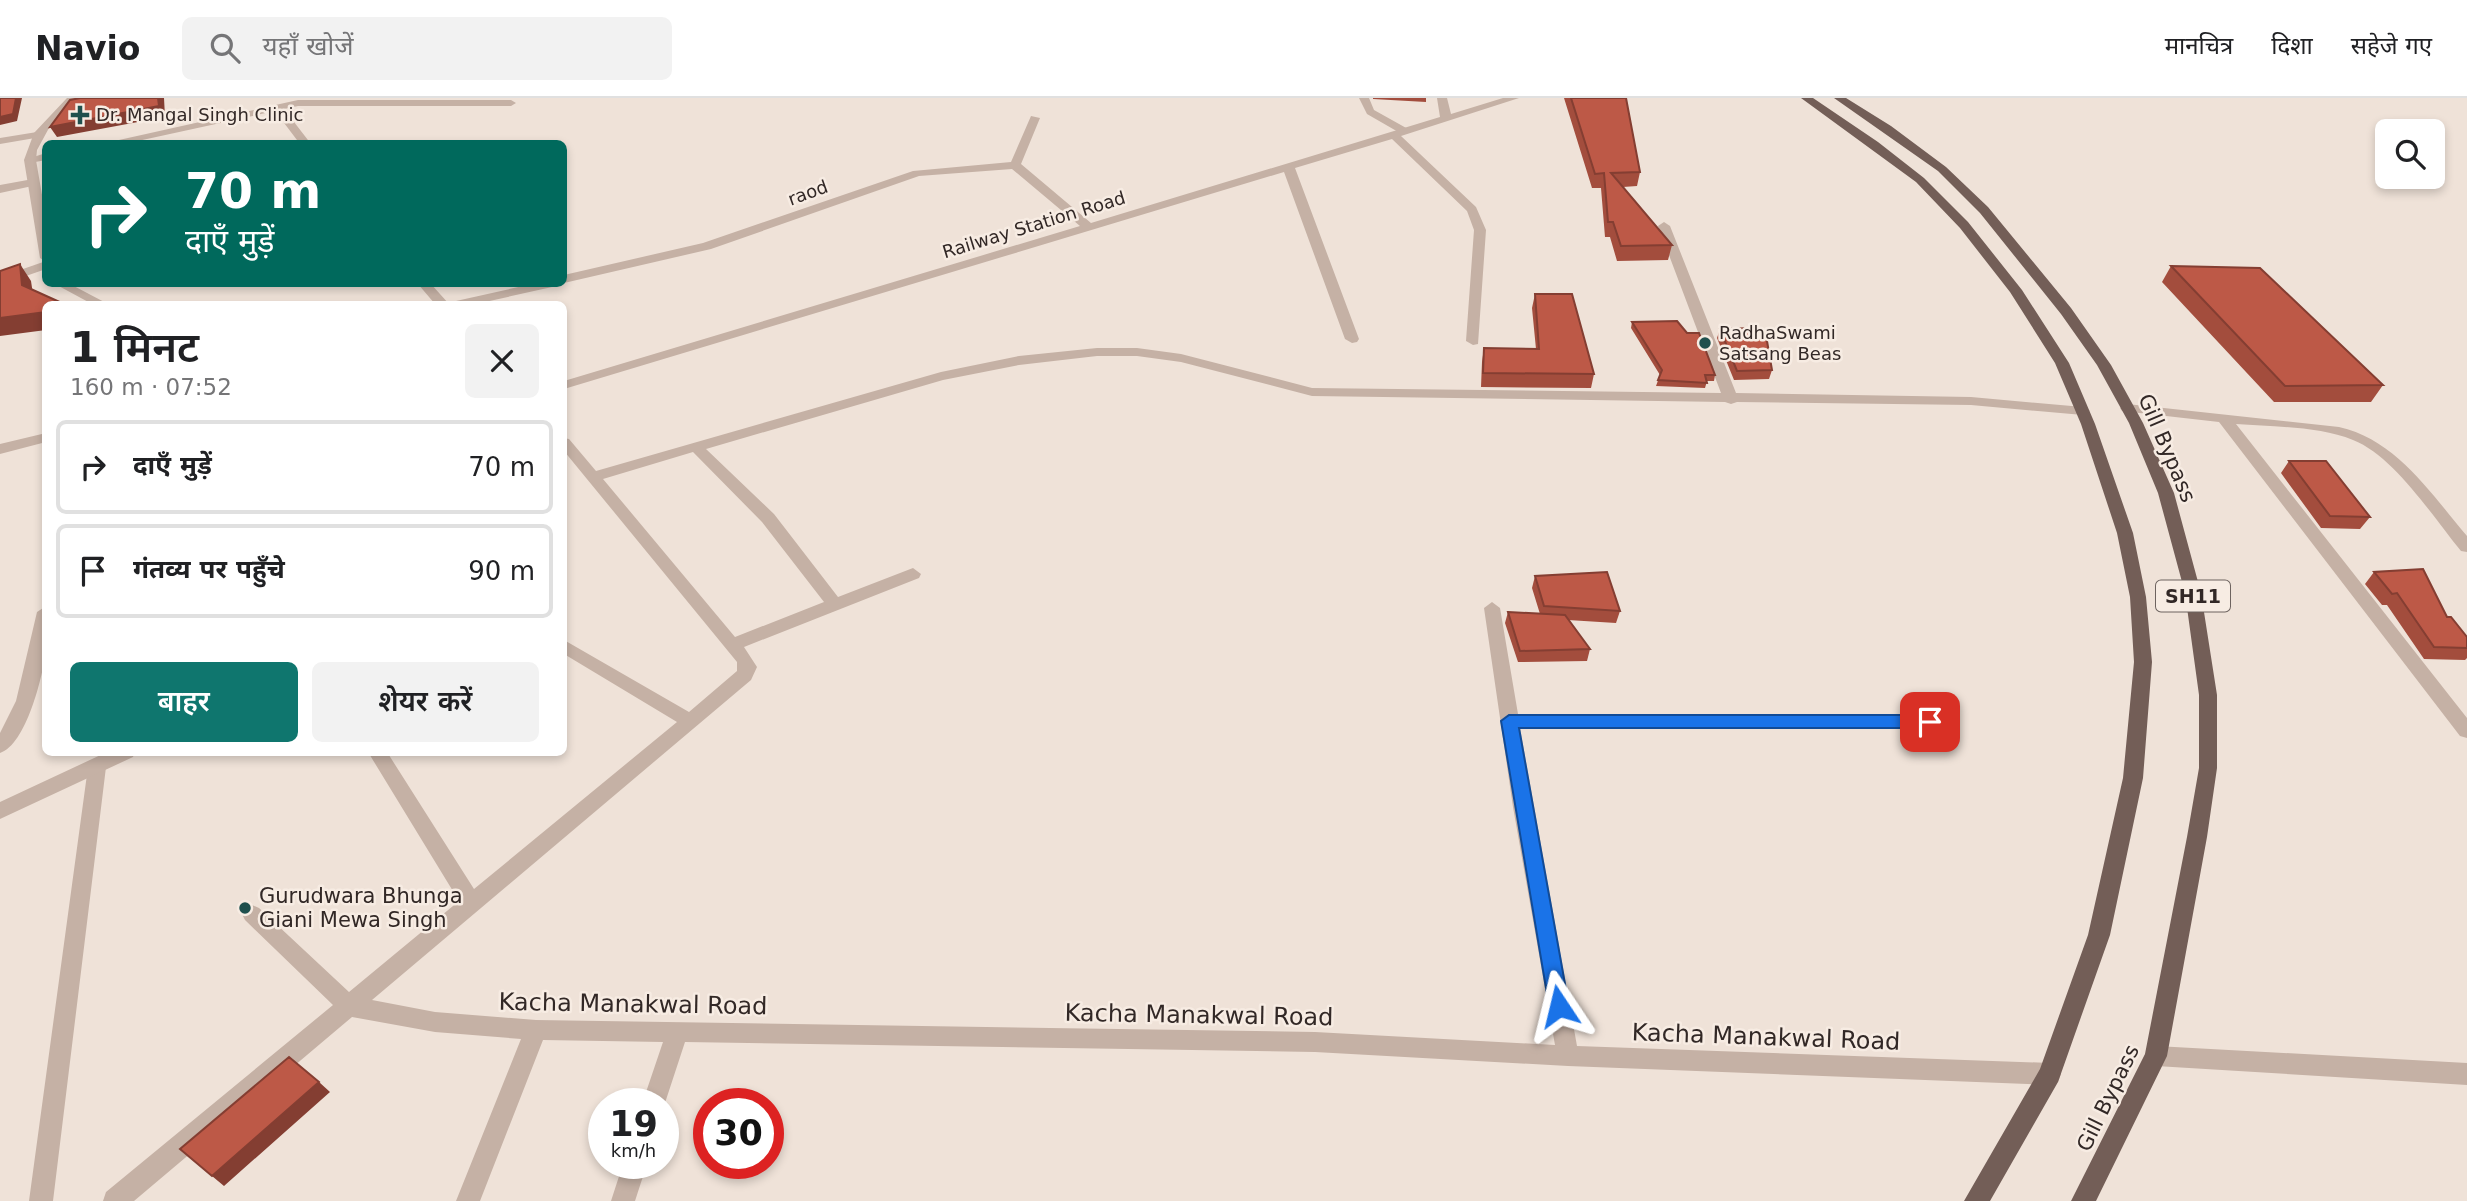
<!DOCTYPE html>
<html lang="hi">
<meta charset="utf-8">
<style>
body{margin:0;font-family:"DejaVu Sans","Noto Sans Devanagari",sans-serif;background:#f2f2f2;color:#202124;height:100vh;display:flex;flex-direction:column;font-size:26px;white-space:nowrap}
*{box-sizing:border-box;margin:0}
p{font-size:23px;color:#757577}
.icon{flex:none;width:38px;height:38px;fill:none;stroke:currentColor;stroke-width:2;stroke-linecap:round;stroke-linejoin:round}
.map{position:relative;flex:1;overflow:hidden}
.panel{position:absolute;left:42px;top:203px;width:525px;height:455px;display:flex;flex-direction:column;background:#fff;border-radius:10px;box-shadow:0 4px 10px #0003}
.panel>*{flex:none}
.guide{position:absolute;left:42px;top:42px;width:525px;height:147px;border-radius:10px;box-shadow:0 4px 10px #0003;background:#00695c;color:#fff;overflow:hidden}
.tools{position:absolute;left:2375px;top:21px;display:grid;gap:14px}
.tools a{display:grid;place-items:center;width:70px;height:70px;border-radius:10px;background:#fff;box-shadow:0 4px 10px #0003;font-size:35px}
.speed{position:absolute;left:588px;top:990px;display:flex;gap:14px;font-size:35px;font-weight:700;text-align:center}
.speed>*{display:grid;place-content:center;width:91px;height:91px;border-radius:50%;background:#fff;box-shadow:0 4px 10px #0003;line-height:1}
.speed small{font-size:18px;font-weight:400}
.speed .limit{border:10px solid #d22;background:#fff;color:#111}
.pin{position:absolute;display:grid;place-items:center;width:60px;height:60px;color:#fff;margin:-30px;border-radius:14px;box-shadow:0 4px 10px #0006}
.me{position:absolute;width:77px;margin:-38px;rotate:350deg;stroke-linejoin:round;filter:drop-shadow(0 0 5px #0008)}
.turn{display:flex;align-items:center;gap:24px;height:147px;padding:0 28px;font-size:32px}
.turn .icon{width:91px;height:91px;stroke-width:2.5}
.turn b{display:block;font-size:49px;line-height:60px}
.round{display:grid;place-items:center;flex:none;width:74px;height:74px;border-radius:10px;background:#f2f2f2}
.headline{display:flex;align-items:center;justify-content:space-between;height:119px;padding:0 28px}
h1{font-size:42px;font-weight:600;line-height:52px}
.button{display:flex;gap:14px;margin-top:auto;padding:14px 28px}
.button a{flex:1;height:80px;border-radius:10px;background:#0f766e;color:#fff;font-size:28px;font-weight:600;line-height:80px;text-align:center}
.button a+a{background:#f2f2f2;color:#202124}
ul{padding:0;list-style:none}
li{display:flex;align-items:center;gap:21px;height:94px;margin:0 14px 10px;padding:0 14px;border:4px solid #e0e0e0;border-radius:10px}
li div{flex:1}
li b{display:block;font-size:26px}
li em{font-style:normal}
header{display:flex;align-items:center;gap:42px;box-sizing:border-box;height:98px;padding:0 35px;background:#fff;border-bottom:2px solid #e0e0e0}
header strong{font-size:33px}
nav{display:flex;gap:38px;margin-inline-start:auto;font-size:24px}
.search{width:490px;height:63px;background:#f2f2f2;display:flex;align-items:center;gap:18px;box-sizing:border-box;padding:0 24px;border-radius:10px;color:#757577;font-size:26px}
.map>svg:first-child{display:block}
.lines{fill:none;stroke-linecap:round;stroke-linejoin:round}
.service{fill:#c5b1a5;fill-rule:evenodd}
.minor{fill:#c5b1a5;fill-rule:evenodd}
.tertiary{fill:#c5b1a5;fill-rule:evenodd}
.primary{fill:#735e57;fill-rule:evenodd}
.wall{fill:#a34d3d}
.shaded-wall{fill:#843e32}
.building{fill:#bd5947;stroke:#843e32;stroke-width:2}
.route{fill:#1a73e8;stroke:#114b97;stroke-width:2}
.poi-dot{fill:#1f504e;stroke:#f7ece3;stroke-width:2.5}
.labels{text-anchor:middle;stroke-width:5;stroke-linejoin:round;paint-order:stroke}
.far-poi-label{font-size:18px;fill:#322826;stroke:#f7ece3;text-anchor:start}
.far-street-label{font-size:18px;fill:#322826;stroke:#f7ece3}
.shield{fill:#f7ece3;stroke:#6d635f;stroke-width:2}
.shield-label{font-size:19px;font-weight:bold;fill:#322826}
.street-label{font-size:21px;fill:#322826;stroke:#f7ece3}
.poi-label{font-size:21px;fill:#322826;stroke:#f7ece3;text-anchor:start}
.near-street-label{font-size:24px;fill:#322826;stroke:#f7ece3}
</style>
<header>
<strong>Navio</strong>
<div class="search"><svg class="icon" aria-label="search" viewBox="0 0 24 24"><circle cx="10" cy="10" r="6"/><path d="M15 15l6 6"/></svg>यहाँ खोजें</div>
<nav><a>मानचित्र</a><a>दिशा</a><a>सहेजे गए</a></nav>
</header>
<div class="map">
<svg width="2467" height="1103" viewBox="0 0 2467 1103">
<rect width="100%" height="100%" fill="#efe2d8"/>
<g class="lines">
<path class="service" d="M1359,0H1369L1374,12L1408,31V35H1400L1367,16Z"/>
<path class="minor" d="M1437,0H1447L1451,16L1503,0H1519L1401,38L1476,109L1486,132L1478,246L1473,247L1466,243L1474,132L1467,113L1392,41L1295,70L1359,241L1357,244L1352,245L1345,241L1284,74L564,291V283L1080,128L1012,71L919,78L711,151L564,185V177L703,145L913,73L1011,64L1031,18L1040,20L1021,66L1091,125L1440,19Z
M298,2H511L516,5L511,8H298L284,11L311,46H300L275,13L124,46H101Z
M37,34L43,37L41,39L0,46V40Z
M46,55V62L30,65L24,62Z
M33,81L37,83V87L0,95V87Z
M1664,124L1670,128L1736,295L1971,299L2083,309L2090,313L2083,317L1971,307L1737,304L1731,306L1725,304L1312,298L1181,264L1137,258H1097L1019,267L943,282L706,351L774,416L838,499L913,470L921,476L919,480L744,549L757,569L751,582L372,902L435,914L536,922L1315,934L1555,947L1513,709L1484,510L1492,504L1500,510L1518,616L1930,617L1937,619L1939,624L1937,629L1930,631L1520,630L1577,948L2050,965L2058,968L2061,976L2058,984L2050,987L1568,968L1315,954L685,944L663,1011V1006H642L663,944L543,942L480,1103H456L521,941L435,934L352,919L134,1103H103L106,1094L333,907L245,822L242,816L245,810L252,807L259,810L349,894L459,803L368,654H387L474,791L677,624L564,556V542L689,614L737,573V564L564,353V340L569,341L596,373L941,274L1019,258L1097,250H1137L1181,256L1312,290L1721,295L1658,128ZM693,354L762,424L824,504L735,539L603,381Z
M46,163V171L0,187V179Z
M418,186H431L449,206H435Z
M532,186H553L552,189L476,206H454L456,203Z
M2127,306L2339,329C2397,342 2431,396 2467,438V454L2461,453C2433,419 2394,358 2353,342C2318,328 2273,329 2236,326L2467,620V640L2460,638L2219,324L2122,313L2120,310Z
M46,335V344L0,356V346Z
M46,508C46,523 47,538 46,552C43,578 26,647 0,655V635L16,603L37,514Z
M97,662L104,664L106,669L53,1103H29L88,669L90,664Z
M2156,948L2467,965V987L2156,968L2148,965L2145,958L2148,951Z
M623,1066H647L635,1103H611Z"/>
<path class="tertiary" d="M67,0H78L49,30L37,52L36,62L46,120V164L40,160L24,62L34,35Z
M55,186H70L108,206H92Z
M107,654H135L133,659L0,721V704Z"/>
<path class="primary" d="M1801,0H1813L1878,44L1924,80L1968,124L2022,192L2069,265L2095,326L2133,435L2146,499L2152,564L2143,680L2110,837L2058,984L1990,1103H1964L2040,971L2088,837L2123,680L2134,564L2130,499L2117,435L2081,326L2055,265L2010,194L1960,130L1916,84Z
M1834,0H1846L1891,28L1946,69L1988,109L2071,210L2111,267L2143,325L2174,395L2201,495L2217,597V670L2207,739L2167,958L2096,1103H2071L2145,956L2187,739L2199,670V597L2185,495L2158,395L2129,325L2097,267L2061,216L1980,115L1938,73Z"/>
</g>
<path class="wall" d="M1373,0H1426V4L1373,1Z
M1564,0H1626L1640,74L1637,88L1623,89L1672,147L1668,162L1617,163L1610,139H1605L1601,90H1592Z
M2171,168L2383,287L2371,304H2274L2162,184Z
M1535,196L1594,276L1591,290L1481,289L1482,264L1484,250L1536,251L1532,210Z
M1632,224L1715,277L1714,283H1707L1705,290L1656,288L1660,277L1631,230Z
M1720,231L1772,272L1769,281L1734,282L1717,240Z
M2289,363L2370,419L2360,431L2321,430L2281,375Z
M2374,474L2447,519L2467,539V560L2465,562L2424,561L2387,507H2382L2365,486Z
M1535,478L1620,513L1616,525L1568,522L1590,551L1587,563L1518,564L1505,525L1508,514L1540,516L1532,490Z"/>
<path class="shaded-wall" d="M16,0H22L17,23L0,27V19Z
M158,0H164L165,19L57,39L50,29Z
M20,166L31,183L34,203L22,187Z
M46,214V232L0,238V220Z
M319,984L330,994L224,1088L212,1078Z"/>
<path class="building" d="M0,0H16L13,16L0,19Z
M80,0H158L159,8L50,29L70,2Z
M1571,0H1626L1640,74L1611,75L1672,147L1621,148L1613,124H1608L1604,75L1595,76Z
M20,166L22,187L64,206H46V214L0,220V173Z
M2171,168L2260,170L2383,287L2285,288Z
M1535,196H1572L1594,276L1483,275L1484,250L1539,251Z
M1677,223L1687,235H1699L1715,277H1705L1707,285L1658,282L1662,272L1632,224Z
M1757,230L1767,243L1772,272L1737,273L1720,231Z
M2289,363H2326L2370,419L2330,418Z
M2423,471L2447,519H2451L2467,539V550L2434,549L2397,495L2392,496L2374,474Z
M1607,474L1620,513L1544,508L1535,478Z
M1508,514L1565,517L1590,551L1520,553Z
M289,959L319,984L212,1078L180,1051Z"/>
<path class="route" d="M1509,617H1930L1938,624L1930,630H1519L1569,908L1566,914L1559,917L1552,914L1549,908L1501,623Z"/>
<g class="poi-dot">
<path d="M76.5 6.5h7v7h7v7h-7v7h-7v-7h-7v-7h7z"/>
<circle cx="1705" cy="245" r="7"/>
<circle cx="245" cy="810" r="7"/>
</g>
<g class="labels">
<g class="far-poi-label">
<text x="96" y="23">Dr. Mangal Singh Clinic</text>
<text x="1719" y="241">RadhaSwami<tspan x="1719" dy="21">Satsang Beas</tspan></text>
</g>
<g class="far-street-label">
<text transform="translate(808 95) rotate(-20)" y="6">raod</text>
<text transform="translate(1034 127) rotate(-17)" y="6">Railway Station Road</text>
</g>
<rect class="shield" x="2156" y="482.5" width="74" height="31" rx="5"/>
<g class="shield-label">
<text x="2193" y="505">SH11</text>
</g>
<g class="street-label">
<text transform="translate(2167 350) rotate(67)" y="7">Gill Bypass</text>
<text transform="translate(2108 1000) rotate(-64)" y="7">Gill Bypass</text>
</g>
<g class="poi-label">
<text x="259" y="805">Gurudwara Bhunga<tspan x="259" dy="24">Giani Mewa Singh</tspan></text>
</g>
<g class="near-street-label">
<text transform="translate(633 906) rotate(1)" y="8">Kacha Manakwal Road</text>
<text transform="translate(1199 917) rotate(1)" y="8">Kacha Manakwal Road</text>
<text transform="translate(1766 939) rotate(2)" y="8">Kacha Manakwal Road</text>
</g>
</g>
</svg>
<div class="tools">
<a><svg class="icon" aria-label="search" viewBox="0 0 24 24"><circle cx="10" cy="10" r="6"/><path d="M15 15l6 6"/></svg></a>
</div>
<div class="speed"><div>19<small>km/h</small></div><div class="limit">30</div></div>
<div class="pin" style="left:1930px;top:624px;background:#d93025"><svg class="icon" aria-label="arrive" viewBox="0 0 24 24"><path d="M6 21V4h12l-3 4 3 4H6"/></svg></div>
<svg class="me" style="left:1559px;top:908px" viewBox="-20 -20 40 40"><path d="M0-17L14 15 0 8-14 15z" fill="#1a73e8" stroke="#fff" stroke-width="4"/></svg>
<div class="guide">
<div class="turn"><svg class="icon" aria-label="right" viewBox="0 0 24 24"><path d="M7 20v-9h11M14 6l5 5-5 5"/></svg><div><b>70 m</b>दाएँ मुड़ें</div></div>
</div>
<section class="panel">
<div class="headline"><div><h1>1 मिनट</h1><p>160 m · 07:52</p></div><a class="round"><svg class="icon" aria-label="close" viewBox="0 0 24 24"><path d="M6 6l12 12M18 6L6 18"/></svg></a></div>
<ul>
<li><svg class="icon" aria-label="right" viewBox="0 0 24 24"><path d="M7 20v-9h11M14 6l5 5-5 5"/></svg><div><b>दाएँ मुड़ें</b></div><em>70 m</em></li>
<li><svg class="icon" aria-label="arrive" viewBox="0 0 24 24"><path d="M6 21V4h12l-3 4 3 4H6"/></svg><div><b>गंतव्य पर पहुँचे</b></div><em>90 m</em></li>
</ul>
<div class="button"><a>बाहर</a><a>शेयर करें</a></div>
</section>
</div>
